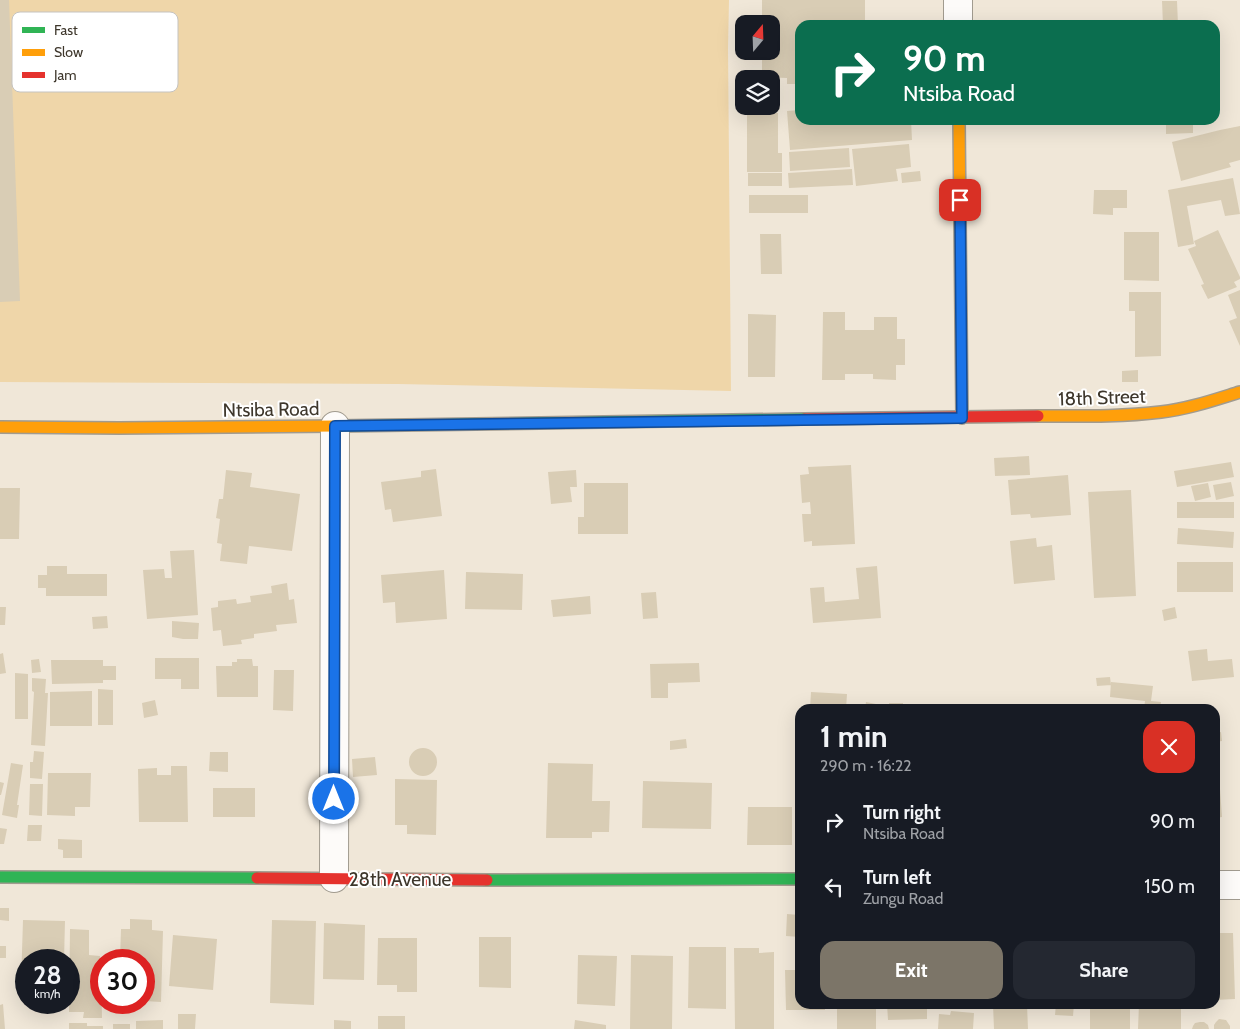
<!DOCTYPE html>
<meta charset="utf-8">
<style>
body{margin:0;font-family:Cabin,sans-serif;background:#242831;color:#f1f3f6;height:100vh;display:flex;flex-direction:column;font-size:19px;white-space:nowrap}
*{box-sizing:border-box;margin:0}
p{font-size:16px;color:#9ea1a6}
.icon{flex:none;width:28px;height:28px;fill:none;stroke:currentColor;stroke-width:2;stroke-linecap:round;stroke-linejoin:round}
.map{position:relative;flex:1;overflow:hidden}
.sheet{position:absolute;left:795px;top:704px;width:425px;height:305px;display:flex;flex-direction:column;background:#171b24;border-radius:15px;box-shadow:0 5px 20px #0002}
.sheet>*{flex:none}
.banner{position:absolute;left:795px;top:20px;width:425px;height:105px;border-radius:15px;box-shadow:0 5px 20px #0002;background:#0b6e4f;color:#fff;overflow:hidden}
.needle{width:32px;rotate:19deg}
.fabs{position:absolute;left:735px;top:15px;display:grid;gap:10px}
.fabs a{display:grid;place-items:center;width:45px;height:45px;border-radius:10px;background:#171b24;box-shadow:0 5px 20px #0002;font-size:25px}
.speed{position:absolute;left:15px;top:949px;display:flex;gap:10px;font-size:25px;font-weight:700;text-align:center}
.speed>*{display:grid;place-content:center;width:65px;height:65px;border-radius:50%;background:#171b24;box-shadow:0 5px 20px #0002;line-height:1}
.speed small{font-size:12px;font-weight:400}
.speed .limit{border:8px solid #d22;background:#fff;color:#111}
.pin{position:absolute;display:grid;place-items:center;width:42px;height:42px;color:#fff;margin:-21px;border-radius:10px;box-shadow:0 2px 8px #0006}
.me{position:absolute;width:55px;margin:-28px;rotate:0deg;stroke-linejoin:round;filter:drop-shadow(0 0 4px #0008)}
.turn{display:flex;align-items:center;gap:18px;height:105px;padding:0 25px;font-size:22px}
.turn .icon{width:65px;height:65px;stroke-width:2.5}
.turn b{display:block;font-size:35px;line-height:42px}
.round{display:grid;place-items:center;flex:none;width:52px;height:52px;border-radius:15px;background:#242831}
.summary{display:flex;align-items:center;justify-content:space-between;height:85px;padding:0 25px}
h1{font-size:30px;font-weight:800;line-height:38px}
.cta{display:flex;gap:10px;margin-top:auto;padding:10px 25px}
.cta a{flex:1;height:58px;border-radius:15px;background:#7c7568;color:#fff;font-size:20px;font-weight:800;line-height:58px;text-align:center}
.cta a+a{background:#242831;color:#f1f3f6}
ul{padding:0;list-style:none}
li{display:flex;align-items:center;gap:15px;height:65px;padding:0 25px}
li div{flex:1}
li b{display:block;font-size:19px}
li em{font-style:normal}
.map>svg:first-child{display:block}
.green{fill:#efd6a9}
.building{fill:#d9cdb5}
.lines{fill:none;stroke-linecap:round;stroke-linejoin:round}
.street-casing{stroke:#a19b8f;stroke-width:30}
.fast-casing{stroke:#a19b8f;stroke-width:14}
.slow-casing{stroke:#a19b8f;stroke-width:14}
.jam-casing{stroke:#a19b8f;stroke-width:14}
.street{stroke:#fdfbf9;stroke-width:28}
.fast{stroke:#30b455;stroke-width:11}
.slow{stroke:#ff9f0a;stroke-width:11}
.jam{stroke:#e5322d;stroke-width:11}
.route-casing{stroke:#114b97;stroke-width:12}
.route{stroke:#1a73e8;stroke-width:9}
.labels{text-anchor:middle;stroke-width:4;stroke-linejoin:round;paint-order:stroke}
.street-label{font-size:19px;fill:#3e372c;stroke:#fff}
.key{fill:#fff;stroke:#c5c3c0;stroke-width:1}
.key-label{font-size:14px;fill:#3e372c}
</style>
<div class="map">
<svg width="1240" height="1029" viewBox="0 0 1240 1029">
<rect width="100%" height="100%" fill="#f0e7d8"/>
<path class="green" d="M0,0H729L728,48L731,391L398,384L0,382Z"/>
<path class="building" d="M0,0H9L20,301L0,302Z
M762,0H865V25H800V84H787V78L762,77V51H771V24H762Z
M1162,1H1177L1178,25H1163Z
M771,92L776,93L774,111L744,108V106H771Z
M800,110V120H911L912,140L790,150L787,111Z
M747,113H778V153H782V172H747Z
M1166,120H1193V133L1166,134Z
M1240,126V160L1229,163L1231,167L1181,181L1172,142L1220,130Z
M909,144L911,167L896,169L898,181L856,186L852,149Z
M849,148L850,167L790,171L789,152Z
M852,169L853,185L789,188L788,173Z
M920,171L921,181L902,183L901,173Z
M748,173H782V186H748Z
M1233,178L1240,214L1225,216L1221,200L1187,206L1194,244L1178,247L1168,190Z
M1094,190H1127V208H1113V215L1093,214Z
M749,195H808V213H749Z
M1218,230L1240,277V279L1234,282L1237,287L1208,299L1201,285L1204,284L1188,249L1196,246L1194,241Z
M1124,232H1159V281L1124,280Z
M760,234H781L782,274H761Z
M1240,290V346L1229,321L1237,318L1228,295Z
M1129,292H1161V356L1135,357V311H1129Z
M823,312H845V330H874V317H897V339H905V365H896V380L873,379V374H845V380H822Z
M748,314L776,315L775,377H748Z
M1138,370V382H1122V371Z
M1029,456L1030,475L995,476L994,458Z
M1231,462L1234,477L1177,487L1174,471Z
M851,465L855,544L812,546V541L804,542L802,514H811L810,502L802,503L800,475L809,474L808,467Z
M436,469L442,516L393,522L391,509L385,510L381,482L421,477V471Z
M226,470L252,473L250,487L300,494L292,551L249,546L247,564L220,561L222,544L217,543L220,519L216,518L219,499H223Z
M576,470L577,487H570L572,502L551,504L548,472Z
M1068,475L1071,515L1031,518L1030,514L1011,515L1008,480Z
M1231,482L1234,496L1216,500L1213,485Z
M584,483H628V534H578V517H584Z
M1208,483L1211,497L1195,501L1191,486Z
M0,488H20L19,539H0Z
M1131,490L1136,596L1094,598L1088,492Z
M1177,502H1234V518H1177Z
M1178,528L1234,532L1233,548L1177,544Z
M1036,538L1037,547L1052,545L1055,580L1014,584L1010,541Z
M194,550L198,615L147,619L143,570L164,569L165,578H172L170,551Z
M1177,562H1233V592H1177Z
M47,566H67V574H107V596H46V588H38V575H47Z
M877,566L881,618L813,623L810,588L824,587L825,602L859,599L856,568Z
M444,570L447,619L396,623L395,602L383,603L381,575Z
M466,572L523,574L522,610L465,609Z
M287,583L289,600L294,599L297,623L276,625L277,631L254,634V638L241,640L242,644L223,646L221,630L213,631L211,608L218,607V601L236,599L237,604L251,602L250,596L272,593L271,586Z
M656,592L658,618L643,619L641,593Z
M590,596L591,614L553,617L551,600Z
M0,607H6L5,625H0Z
M1175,607L1177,618L1164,621L1162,610Z
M107,616L108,628L93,629L92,617Z
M172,621L199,623L198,639H183L172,637Z
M1207,649L1208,661L1232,659L1234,677L1192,681L1188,651Z
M3,653L6,673L0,674V654Z
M155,658H199V689H181V679H155Z
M39,659L41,672L32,673L31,660Z
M237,659H252L253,666H258V697H217L216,666H232V662H237Z
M51,660H103V666H116V680H103V683L52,684Z
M699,663L700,682L668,683V698H651L650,664Z
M274,670H294L293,711L273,710Z
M15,673L28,674V719H15Z
M1110,677L1111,685L1097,686L1096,678Z
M32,678L46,679L45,693H48L45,746L31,745L34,692L32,691Z
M1111,682L1153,686L1151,701L1161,702L1160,709H1144L1145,701L1110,697Z
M98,689L113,690V725H98Z
M92,691V726H50V692Z
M811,692L847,694L846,709H810Z
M155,700L158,715L144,718L142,703Z
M866,702L881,705L880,709H865Z
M889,703H903V709H889Z
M960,706L975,707V709H959Z
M1221,732L1222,741L1215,742V733Z
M686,739L687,748L670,750V741Z
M409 762a14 14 0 1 1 28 0a14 14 0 1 1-28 0Z
M34,751L44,752L42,779L30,778V762H33Z
M210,752H228V772L209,771Z
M375,757L377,775L353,777L352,759Z
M11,763L23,765L17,805H19L17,818L2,815Z
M548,763L593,764L592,801H610L609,832H592V838H546Z
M171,766H187L188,822H139L138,769L157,768V775H171Z
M48,773H91L90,807H75V816L47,815Z
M1215,775H1219L1222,817L1215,818Z
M395,779L437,780L436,835L407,834V825H395Z
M643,781L712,783L711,829L642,828Z
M0,782L4,783L1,795H0Z
M30,784H43L42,816L29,815Z
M213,788H255V817H213Z
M748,807H792V845H747Z
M28,825H42L41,841H27Z
M0,828L7,829L4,844H0Z
M58,839L82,840V858H63V850L58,849Z
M0,908H9V921L0,920Z
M787,914L800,915V937L786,936Z
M130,919L152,920V930L163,931L161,1002L144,1001V960H120L121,929H130Z
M23,920L65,921L64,960H26V983H21Z
M272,920L316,921L314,1005L270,1003Z
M324,923L365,925L364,980L323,979Z
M70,929L89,930V955L100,956L99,971H101L102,1018H83L84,1012H69Z
M1215,933H1233L1235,999L1215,1000Z
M173,935L217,939L213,990L169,986Z
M479,937H511V988L479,987Z
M378,938H417V992H397V985H377Z
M0,946H6V958H0Z
M689,947H726V1009L688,1008Z
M734,948H759V953L774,952V1029H735Z
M578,955L617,956L615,1006L577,1004Z
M631,955L673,956L672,1029H630Z
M785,970H800V1004H825V1010H786Z
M3,1004L5,1029H0V1005Z
M837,1004H876V1029H837Z
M887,1004H927V1019L888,1020Z
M993,1004H1027L1028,1029H994Z
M1056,1004H1074L1073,1016L1055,1015Z
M1090,1004H1130V1029H1090Z
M1139,1004H1181V1029H1138Z
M951,1011L974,1013L973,1029H938L939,1014L950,1015Z
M178,1014H196L195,1029H178Z
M378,1016H405V1029H378Z
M1219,1019L1226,1020L1230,1026V1029H1214V1025L1216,1022Z
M163,1020V1029H136V1021Z
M334,1020L351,1021V1029H334Z
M575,1020L606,1025V1029H574Z
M1200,1022H1204L1208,1025L1209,1029H1192L1193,1026L1195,1023Z
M69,1023H87V1026H103V1029H69Z
M113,1024H130V1029H113Z"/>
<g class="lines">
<g class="street-casing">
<path id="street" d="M958,25V0
M334,878L335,426
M1215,885H1240"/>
</g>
<g class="fast-casing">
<path id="fast" d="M336,426L804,419
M0,877L257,878
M487,880L800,879"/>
</g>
<g class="slow-casing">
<path id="slow" d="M959,120L962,418
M1038,416C1079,416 1120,417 1161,412C1188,409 1214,400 1240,392
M0,427L119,428L336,426"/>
</g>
<g class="jam-casing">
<path id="jam" d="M804,419L1038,416
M257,878L487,880"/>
</g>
<use href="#street" class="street"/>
<use href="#fast" class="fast"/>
<use href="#slow" class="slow"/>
<use href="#jam" class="jam"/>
</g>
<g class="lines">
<g class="route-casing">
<path id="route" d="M334,799L335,426L962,418L960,200"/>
</g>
<use href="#route" class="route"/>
</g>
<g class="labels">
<g class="street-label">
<text transform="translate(1102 397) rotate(-2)" y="7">18th Street</text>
<text transform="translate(271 409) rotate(-1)" y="7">Ntsiba Road</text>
<text x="400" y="886">28th Avenue</text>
</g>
</g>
<rect x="12" y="12" width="166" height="80" rx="8" class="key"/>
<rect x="22" y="27" width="23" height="6" fill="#30b455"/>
<rect x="22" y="49" width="23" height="7" fill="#ff9f0a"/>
<rect x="22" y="72" width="23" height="6" fill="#e5322d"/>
<g class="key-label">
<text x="54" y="35">Fast</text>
<text x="54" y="57">Slow</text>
<text x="54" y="80">Jam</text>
</g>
</svg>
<div class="fabs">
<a><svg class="needle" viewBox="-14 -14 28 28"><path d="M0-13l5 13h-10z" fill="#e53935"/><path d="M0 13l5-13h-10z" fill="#9ea1a6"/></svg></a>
<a><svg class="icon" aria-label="layers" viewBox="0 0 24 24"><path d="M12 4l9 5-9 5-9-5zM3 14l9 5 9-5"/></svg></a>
</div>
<div class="speed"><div>28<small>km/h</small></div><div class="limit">30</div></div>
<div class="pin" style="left:960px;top:200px;background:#d93025"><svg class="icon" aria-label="arrive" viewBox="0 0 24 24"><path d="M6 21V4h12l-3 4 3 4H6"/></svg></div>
<svg class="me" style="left:334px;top:799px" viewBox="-20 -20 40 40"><circle r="17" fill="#1a73e8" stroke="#fff" stroke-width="3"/><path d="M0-11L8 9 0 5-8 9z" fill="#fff"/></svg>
<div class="banner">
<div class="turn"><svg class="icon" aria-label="right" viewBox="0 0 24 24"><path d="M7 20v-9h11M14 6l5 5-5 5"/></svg><div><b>90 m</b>Ntsiba Road</div></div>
</div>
<section class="sheet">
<div class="summary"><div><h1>1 min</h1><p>290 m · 16:22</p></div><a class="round" style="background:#d93025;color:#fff"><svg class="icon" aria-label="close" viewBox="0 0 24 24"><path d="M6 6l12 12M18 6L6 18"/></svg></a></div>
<ul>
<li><svg class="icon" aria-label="right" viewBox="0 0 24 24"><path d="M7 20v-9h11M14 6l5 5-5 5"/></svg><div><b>Turn right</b><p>Ntsiba Road</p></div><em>90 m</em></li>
<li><svg class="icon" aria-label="left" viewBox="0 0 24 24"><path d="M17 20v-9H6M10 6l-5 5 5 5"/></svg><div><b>Turn left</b><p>Zungu Road</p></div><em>150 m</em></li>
</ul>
<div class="cta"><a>Exit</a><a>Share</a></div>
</section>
</div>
